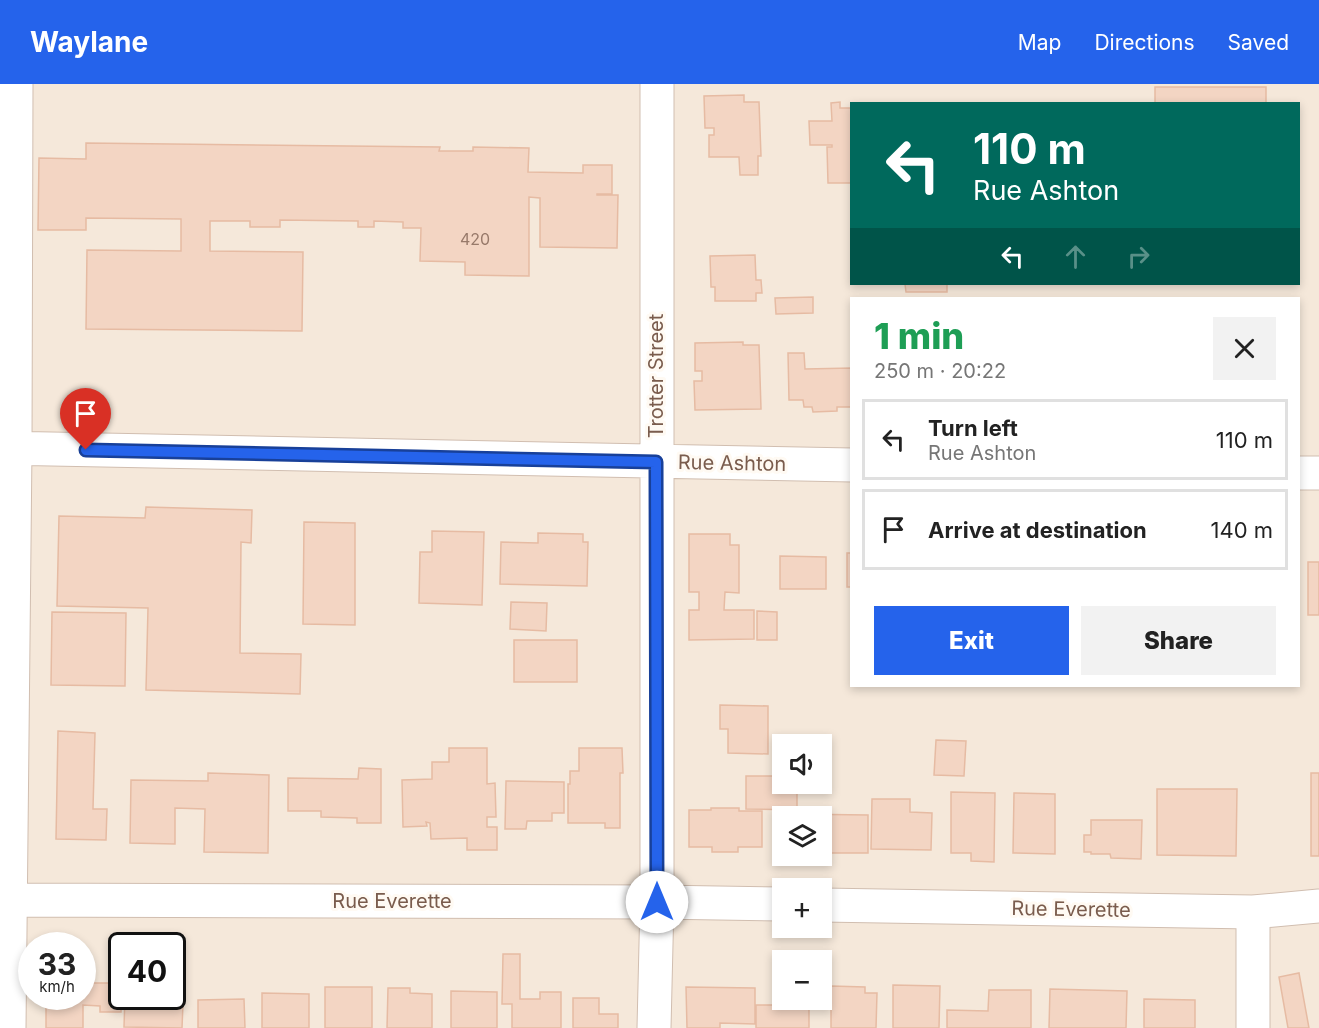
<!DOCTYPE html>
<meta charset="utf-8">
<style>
body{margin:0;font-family:Inter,sans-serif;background:#f2f2f2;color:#222;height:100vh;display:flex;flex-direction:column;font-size:22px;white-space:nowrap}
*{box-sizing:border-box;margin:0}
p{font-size:20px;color:#767676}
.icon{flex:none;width:33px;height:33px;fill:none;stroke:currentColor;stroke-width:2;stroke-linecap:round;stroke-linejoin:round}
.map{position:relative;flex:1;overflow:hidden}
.side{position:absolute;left:850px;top:213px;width:450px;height:390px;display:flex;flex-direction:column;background:#fff;border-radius:0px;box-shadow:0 3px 9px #0003}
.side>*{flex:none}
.guide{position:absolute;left:850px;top:18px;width:450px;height:183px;border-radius:0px;box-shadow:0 3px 9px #0003;background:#00695c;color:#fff;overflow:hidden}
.fabs{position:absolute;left:772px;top:650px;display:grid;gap:12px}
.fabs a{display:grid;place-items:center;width:60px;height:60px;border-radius:0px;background:#fff;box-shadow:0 3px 9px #0003;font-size:30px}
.speed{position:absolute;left:18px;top:848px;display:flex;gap:12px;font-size:30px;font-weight:700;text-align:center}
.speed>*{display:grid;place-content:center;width:78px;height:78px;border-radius:50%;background:#fff;box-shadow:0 3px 9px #0003;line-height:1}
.speed small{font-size:15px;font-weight:400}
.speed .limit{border:3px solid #111;border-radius:9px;background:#fff;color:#111}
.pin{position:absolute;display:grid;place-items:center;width:51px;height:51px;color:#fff;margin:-62px -26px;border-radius:50% 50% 50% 0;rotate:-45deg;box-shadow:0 0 6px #0007}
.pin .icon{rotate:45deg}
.me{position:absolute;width:66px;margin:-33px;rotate:0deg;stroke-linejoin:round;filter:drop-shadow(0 0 4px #0008)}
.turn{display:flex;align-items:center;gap:21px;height:126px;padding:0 24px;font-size:27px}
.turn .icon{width:78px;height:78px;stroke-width:2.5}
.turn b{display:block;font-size:42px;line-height:51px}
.lanes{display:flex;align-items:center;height:57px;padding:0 24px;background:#0003;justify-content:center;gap:30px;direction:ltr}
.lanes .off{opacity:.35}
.round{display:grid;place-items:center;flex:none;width:63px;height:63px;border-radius:0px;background:#f2f2f2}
.head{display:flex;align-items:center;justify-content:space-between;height:102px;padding:0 24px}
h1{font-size:36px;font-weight:800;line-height:45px;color:#1e9e55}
.cta{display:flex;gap:12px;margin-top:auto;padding:12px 24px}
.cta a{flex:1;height:69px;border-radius:0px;background:#2563eb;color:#fff;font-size:24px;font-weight:800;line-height:69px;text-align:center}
.cta a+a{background:#f2f2f2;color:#222}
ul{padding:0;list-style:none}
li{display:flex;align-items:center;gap:18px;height:81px;margin:0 12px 9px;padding:0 12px;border:3px solid #e0e0e0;border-radius:0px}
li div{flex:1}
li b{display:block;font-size:22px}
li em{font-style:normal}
header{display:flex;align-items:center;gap:36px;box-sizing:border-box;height:84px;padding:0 30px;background:#2563eb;color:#fff}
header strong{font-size:28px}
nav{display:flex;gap:33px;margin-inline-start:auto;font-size:21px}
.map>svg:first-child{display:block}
.residential{fill:#f5e8da;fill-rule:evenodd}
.building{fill:#f3d5c3;stroke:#e6bba3;stroke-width:1.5}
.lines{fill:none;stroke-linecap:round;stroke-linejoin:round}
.minor-casing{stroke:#d1beb0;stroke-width:35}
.minor{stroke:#fff;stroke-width:33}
.route-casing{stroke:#184099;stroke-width:15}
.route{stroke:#2563eb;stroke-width:10}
.labels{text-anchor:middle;stroke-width:6;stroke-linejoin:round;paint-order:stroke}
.number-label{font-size:16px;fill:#987a6a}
.street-label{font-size:20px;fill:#7a5c4d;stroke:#fffaf3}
</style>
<header>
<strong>Waylane</strong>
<nav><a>Map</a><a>Directions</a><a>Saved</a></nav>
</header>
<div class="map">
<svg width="1319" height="944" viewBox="0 0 1319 944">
<rect width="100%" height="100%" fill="#fdf6ec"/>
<path class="residential" d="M0,0H1319V944H0ZM852,20H1299V200H852ZM852,214H1299V602H852ZM783,660H822V699H783ZM783,732H822V771H783ZM783,804H822V843H783ZM32,861H82V912H32ZM122,861H172V912H122ZM783,876H822V915H783Z"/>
<path class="building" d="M1155,3H1266V20H1155Z
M744,11V18H759L761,72H758V91H740L739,73H709V51H714V44H705L704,12Z
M840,18V24H852V99H828L827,63H832V61H810L809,37H832L831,19Z
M86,59L440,63L439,67H473V63L529,64L528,88L583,89V81H612V110H597V111H618L617,164L540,163V114L529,113V192L465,191V178L420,177L421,144H403V138L374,137V143H358V137L280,136V143H250V137H210V167L303,168L302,247L86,245L87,166L181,167V135L86,134V146H38L39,74L86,75Z
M755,171L756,196H761L762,209H756V217H715V203H711L710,172Z
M905,200H947V208H906Z
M813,213V229L776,230L775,214Z
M743,258V261H759L761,325L695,326L694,297H702V287H695V259Z
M788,269H804L805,285L852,284V323H837V327L813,328L812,323H804L803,316H789Z
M146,423L252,426L251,459L241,458L240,569L301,570L300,610L146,606L148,524L57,522L59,432L145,434Z
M304,438L355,439V541L303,540Z
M432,447L484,448L482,521L419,519L420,468H432Z
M538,449L583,450V458H588L587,502L500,500L501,458L538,459Z
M689,450H730V461H739V509L725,508L724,526H754V555L689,556V526H699V508H689Z
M847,469H852V503H847Z
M780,472L826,473V505H780Z
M1308,478H1319V531H1308Z
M511,518L547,519L546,547L510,545Z
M757,527L777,528V556H757Z
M52,528L126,529L125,602L51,601Z
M514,556H577V598H514Z
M720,621L768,622V670L728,669V645H720Z
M58,647L95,649L93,725H107L106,756L56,755Z
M936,656L966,657L964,692L934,691Z
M449,664H487V700L495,699L496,733H487V743H497V766H467V754L431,755L430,739L426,738L427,742L403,743L402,696L432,695V678H449Z
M579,664H622L623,689H620V744H605V739H568V700H570V687H579Z
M359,684L381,685V739H357V734L321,733V727H288V694L358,695Z
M208,689L269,691L268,769L204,768L205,725L175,724V760L130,759L131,696L208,697Z
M1311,689H1319V772H1311Z
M746,692H783V699H797V726L746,725Z
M506,697L564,698V729H552V737H527L526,745H505Z
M1157,705H1237L1236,772L1157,771Z
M951,708L995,709L994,778L971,777V769H951Z
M1014,709L1055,710V770L1013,769Z
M872,715H910V728L932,729L931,766L871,765Z
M711,724H739V727H762V763H738V768H712V763H689V726H711Z
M792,730L868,731V769H822V732H792Z
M1091,736H1142L1141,775L1111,774L1110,770H1091V768H1084V751H1091Z
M503,870H520V915H540V908H561V944H512V920H502Z
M1299,889L1309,944H1288L1279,893Z
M172,895H184L182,944L124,943L125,912H172Z
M82,899H122L121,928H100V922L83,921V944H46V912H82Z
M893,901L940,902L939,944H893Z
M831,902L865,903V909H877L876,944H831Z
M325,903H372V944H325Z
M686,903L755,904V940L720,939V944H687Z
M388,904H410V909L432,910V944H387Z
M773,904H783V915H809V944H756V921H773Z
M1050,905L1127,907L1126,944H1049Z
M989,906H1031V944H947V926L988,927Z
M451,907L497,908V944H451Z
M262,909L309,910V944H262Z
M573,914H599V930H618V944H573Z
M244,915L245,944H198V916Z
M1144,915L1195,916V944H1144Z"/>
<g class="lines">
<g class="minor-casing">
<path id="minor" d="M0,364L852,381
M1299,389H1319
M0,816L657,818L783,820
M822,821L1253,828L1319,822
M1253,828V944
M9,944L15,364L16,0
M654,944L657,818V0"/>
</g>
<use href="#minor" class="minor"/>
</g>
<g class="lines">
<g class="route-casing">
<path id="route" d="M86,366L656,378L657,818"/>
</g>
<use href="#route" class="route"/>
</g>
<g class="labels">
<g class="number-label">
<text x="475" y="161">420</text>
</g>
<g class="street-label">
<text transform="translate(656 292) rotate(-90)" y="7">Trotter Street</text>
<text transform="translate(732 379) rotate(1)" y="7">Rue Ashton</text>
<text x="392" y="824">Rue Everette</text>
<text transform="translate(1071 825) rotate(1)" y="7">Rue Everette</text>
</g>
</g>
</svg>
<div class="fabs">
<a><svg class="icon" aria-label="sound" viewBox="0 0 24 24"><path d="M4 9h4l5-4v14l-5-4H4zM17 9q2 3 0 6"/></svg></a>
<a><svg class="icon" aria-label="layers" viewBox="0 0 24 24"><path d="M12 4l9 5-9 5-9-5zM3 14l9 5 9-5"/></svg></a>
<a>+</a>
<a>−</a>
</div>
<div class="speed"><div>33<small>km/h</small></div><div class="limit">40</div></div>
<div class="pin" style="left:86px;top:366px;background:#d93025"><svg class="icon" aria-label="arrive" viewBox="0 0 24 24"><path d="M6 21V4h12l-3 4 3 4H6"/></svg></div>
<svg class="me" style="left:657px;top:818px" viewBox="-20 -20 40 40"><circle r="19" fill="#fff"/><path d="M0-13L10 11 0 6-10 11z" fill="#2563eb"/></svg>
<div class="guide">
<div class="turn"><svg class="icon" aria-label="left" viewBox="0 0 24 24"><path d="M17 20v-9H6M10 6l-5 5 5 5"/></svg><div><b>110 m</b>Rue Ashton</div></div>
<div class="lanes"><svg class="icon" aria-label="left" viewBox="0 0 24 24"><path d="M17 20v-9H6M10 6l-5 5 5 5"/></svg><svg class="icon off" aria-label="ahead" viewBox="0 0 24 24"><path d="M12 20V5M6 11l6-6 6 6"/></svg><svg class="icon off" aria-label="right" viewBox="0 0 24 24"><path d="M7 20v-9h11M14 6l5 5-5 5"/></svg></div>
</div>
<section class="side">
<div class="head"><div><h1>1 min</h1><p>250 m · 20:22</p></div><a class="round"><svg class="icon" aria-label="close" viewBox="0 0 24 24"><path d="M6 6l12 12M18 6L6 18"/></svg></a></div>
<ul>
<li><svg class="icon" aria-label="left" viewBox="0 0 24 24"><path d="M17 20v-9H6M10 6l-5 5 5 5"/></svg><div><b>Turn left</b><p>Rue Ashton</p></div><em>110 m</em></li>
<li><svg class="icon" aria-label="arrive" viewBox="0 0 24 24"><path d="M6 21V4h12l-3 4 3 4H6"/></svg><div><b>Arrive at destination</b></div><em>140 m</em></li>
</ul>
<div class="cta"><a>Exit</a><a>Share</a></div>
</section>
</div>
